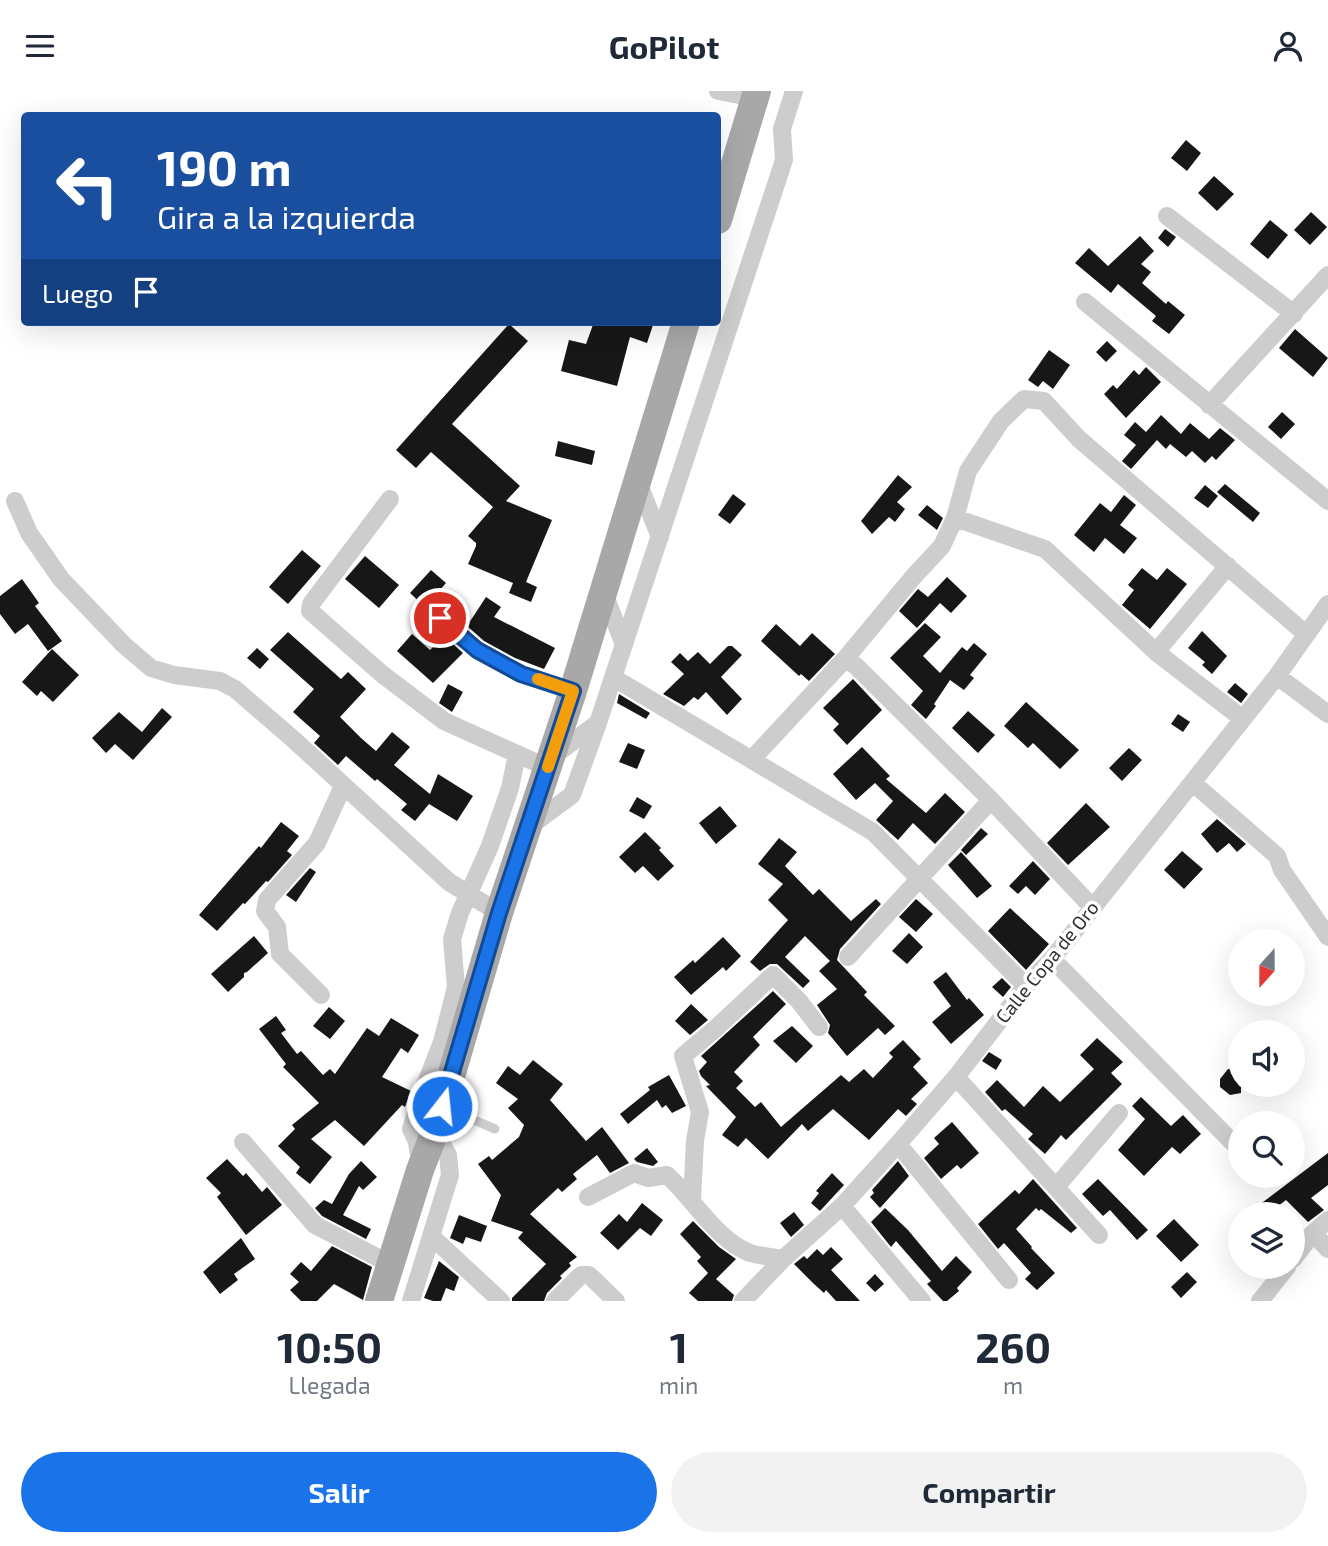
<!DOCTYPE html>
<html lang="es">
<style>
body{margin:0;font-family:"Exo 2",sans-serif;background:#f2f2f3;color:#1f2937;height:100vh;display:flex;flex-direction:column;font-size:26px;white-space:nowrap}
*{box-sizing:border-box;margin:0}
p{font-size:23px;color:#747a83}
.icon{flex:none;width:38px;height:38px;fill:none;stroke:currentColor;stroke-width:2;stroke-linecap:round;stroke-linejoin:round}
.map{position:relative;height:1210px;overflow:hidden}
.side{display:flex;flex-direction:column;background:#fff;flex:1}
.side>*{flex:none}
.banner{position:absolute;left:21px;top:21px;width:700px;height:214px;border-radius:7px;box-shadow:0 7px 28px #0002;background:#1a4fa0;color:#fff;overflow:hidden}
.needle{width:46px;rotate:201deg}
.fabs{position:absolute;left:1228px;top:838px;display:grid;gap:14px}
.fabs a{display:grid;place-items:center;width:77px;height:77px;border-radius:50%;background:#fff;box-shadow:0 7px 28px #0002;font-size:35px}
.pin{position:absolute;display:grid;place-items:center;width:60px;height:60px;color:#fff;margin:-30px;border:4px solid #fff;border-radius:50%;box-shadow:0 2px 7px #0007}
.me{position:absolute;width:77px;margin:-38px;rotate:16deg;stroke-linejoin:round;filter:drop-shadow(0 0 5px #0008)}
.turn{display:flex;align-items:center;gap:24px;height:147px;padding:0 21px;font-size:32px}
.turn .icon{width:91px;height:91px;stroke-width:2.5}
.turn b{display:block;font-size:49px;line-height:60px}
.then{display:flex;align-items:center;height:66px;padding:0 21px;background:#0003;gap:14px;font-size:26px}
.eta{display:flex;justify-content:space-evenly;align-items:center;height:119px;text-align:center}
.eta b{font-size:42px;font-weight:700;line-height:49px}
.primary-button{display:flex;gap:14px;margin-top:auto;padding:14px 21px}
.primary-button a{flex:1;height:80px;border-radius:42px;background:#1a73e8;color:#fff;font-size:28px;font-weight:700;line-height:80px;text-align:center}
.primary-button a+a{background:#f2f2f3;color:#1f2937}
header{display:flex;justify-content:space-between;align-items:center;height:91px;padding:0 21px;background:#fff;font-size:32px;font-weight:700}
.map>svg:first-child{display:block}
.building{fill:#171717}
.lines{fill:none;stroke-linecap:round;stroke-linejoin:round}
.lane{stroke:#cdcdcd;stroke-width:9}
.street{stroke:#cdcdcd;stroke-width:18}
.primary{stroke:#a8a8a8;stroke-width:28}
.route-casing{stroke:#114b97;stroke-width:18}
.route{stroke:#1a73e8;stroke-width:12}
.slow{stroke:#f59e0b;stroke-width:12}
.labels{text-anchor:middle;stroke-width:7;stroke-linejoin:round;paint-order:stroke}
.street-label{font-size:19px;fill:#303030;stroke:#fff}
</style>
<header><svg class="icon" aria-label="menu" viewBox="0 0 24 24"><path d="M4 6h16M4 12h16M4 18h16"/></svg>GoPilot<svg class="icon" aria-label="person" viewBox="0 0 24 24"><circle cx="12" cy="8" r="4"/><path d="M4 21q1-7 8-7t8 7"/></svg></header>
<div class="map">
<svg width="1328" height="1210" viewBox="0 0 1328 1210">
<rect width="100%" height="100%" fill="#fff"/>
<path class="building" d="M1186,49L1201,62L1187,80L1171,67Z
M1214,85L1234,103L1217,120L1198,102Z
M1311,121L1327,136L1310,154L1294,139Z
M1270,129L1288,144L1268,168L1250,153Z
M1165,138L1176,146L1168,156L1158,147Z
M1140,145L1154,160L1141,173L1151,181L1142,192L1166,213L1168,210L1185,224L1169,243L1152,230L1156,225L1118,193L1111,202L1075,172L1089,157L1108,175Z
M594,231H654L647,252L630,246L617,295L561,280L569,249L586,253Z
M509,233L528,250L452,333L520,395L506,410L552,429L526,491L537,496L531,511L509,502L513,492L468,473L476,455V452L468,445L493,416L431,361L416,377L396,359Z
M1295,238L1328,267L1313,286L1279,257Z
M1107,250L1117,260L1106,271L1096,261Z
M1049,259L1070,274L1053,298L1043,290L1038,296L1028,289Z
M1146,276L1161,291L1126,327L1104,303L1113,294L1117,298L1134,279L1139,284Z
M1282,321L1295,333L1281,348L1268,336Z
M1161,324L1181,343L1190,332L1209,348L1220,337L1235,349L1216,369L1212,365L1205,372L1192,360L1186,366L1170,353L1166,358L1157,349L1131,378L1122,370L1136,354L1124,344L1135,331L1146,341Z
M558,350L595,360L592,374L555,365Z
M898,384L912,396L897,411L905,418L895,431L889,426L872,443L861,430Z
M1225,393L1260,422L1253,431L1217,401Z
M1205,394L1218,405L1208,417L1194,407Z
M733,403L746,413L730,433L718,424Z
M1124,404L1136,414L1120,434L1137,447L1124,463L1105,447L1094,461L1074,444L1100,412L1111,421Z
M927,414L943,427L937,439L918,424Z
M302,459L321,475L288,513L269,496Z
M365,465L399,494L379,517L345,488Z
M1142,477L1157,489L1167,477L1187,493L1150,538L1122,514L1134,499L1128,494Z
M431,479L446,492L425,516L410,502Z
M947,486L967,505L951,522L940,512L917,537L899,520L918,498L928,506Z
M22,488L39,512L35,515L62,550L48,560L28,533L15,543L0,523V505Z
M486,506L501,516L494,526L555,557L544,578L515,567L484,550L467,535Z
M925,532L941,546L923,565L940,582L962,556L967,560L974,552L987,563L970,584L974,587L964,599L950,589L934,613L936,615L926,628L911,614L923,600L890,567Z
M776,533L800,555L812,542L835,563L809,590L801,583L799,585L761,550Z
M1202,540L1227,565L1212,583L1202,574L1205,571L1188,557Z
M288,541L341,588L348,581L366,598L340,626L361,647L376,660L392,641L410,656L394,674L430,703L438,683L473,705L457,730L429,713L415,730L401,719L407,713L377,688L375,690L346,665L338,674L314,652L320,645L293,621L314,598L270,559Z
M412,543L430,559L444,545L463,562L433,592L397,560Z
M728,555H732L742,564L721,586L742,608L727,624L706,601L698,609L694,606L684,615L663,603L684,583L671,571L680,562L688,570L698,561L710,573Z
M257,557L269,568L260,578L247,567Z
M52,558L79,584L53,611L41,600L37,605L22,591Z
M853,588L882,619L847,654L833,639L839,633L823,617Z
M1235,592L1248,603L1241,612L1227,601Z
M448,593L463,601L452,621L439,612Z
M619,603L650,622L646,628L617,612Z
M1026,611L1079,659L1060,678L1033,652L1028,657L1004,635Z
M162,617L172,626L133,669L115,653L106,662L92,647L119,621L142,641Z
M968,620L995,644L978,662L952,637Z
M1178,623L1190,631L1183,641L1171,633Z
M628,652L645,659L637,678L619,671Z
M862,656L890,685L886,688L926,722L945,702L965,721L935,753L913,732L898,749L876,729L893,710L875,692L856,709L833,683Z
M1129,657L1142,669L1122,690L1109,677Z
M637,706L652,715L644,728L629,720Z
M1086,712L1110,736L1068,774L1047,752Z
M720,715L737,735L716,753L699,732Z
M1217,728L1246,753L1237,761L1229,752L1217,762L1201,743Z
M281,731L299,745L287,760L292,764L268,791L266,790L245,813L243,812L217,840L199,824L259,755L261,757Z
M981,737L988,743L966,764L961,759Z
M645,741L661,757L659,759L674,775L658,790L643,775L635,782L619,766Z
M779,747L797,761L785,775L813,804L819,798L851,830L876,808L881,813L840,858L837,869L867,901L864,904L895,935L885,944L878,937L847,965L828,942L830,934L817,914L837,898L819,880L830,870L805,845L785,866L810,890L803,897L777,873H770L760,880L750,871L788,829L768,809L783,793L758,773Z
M1182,760L1203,778L1184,798L1164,779Z
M961,761L992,795L977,807L948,774Z
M1033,770L1050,788L1035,804L1026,795L1018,803L1009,795Z
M310,777L316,781L296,811L286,804Z
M916,808L933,823L916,841L899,826Z
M1010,817L1049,853L1026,879L988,840Z
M909,842L923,856L907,873L892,860Z
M254,845L268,862L247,881L244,882V886L228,901L211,883Z
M723,846L741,865L726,880L723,876L691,904L674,886L693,869L695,872Z
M946,881L967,909L969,907L984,924L951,953L932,931L951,915L933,891Z
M1002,887L1011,896L1003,906L992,896Z
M773,900L786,913L753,946L760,954L734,981L743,990L736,997L755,1016L761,1011L781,1036L841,984L849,991L864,978L873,987L893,966L889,962L903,949L921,968L913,976L928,992L911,1008L917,1013L906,1025L898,1018L869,1049L833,1018L808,1040L802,1033L768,1068L746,1047L738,1056L722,1044L736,1026L706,995L710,994L701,985L699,980L707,971L701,965Z
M691,913L708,929L690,944L675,930Z
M329,916L345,930L330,948L313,935Z
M276,925L286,939L281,942L297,963L301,960L323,984L330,978L335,983L367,937L379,945L391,927L419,944L408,962L401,957L382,986L411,1000L405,1016L402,1014L364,1055L335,1029L311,1048L332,1066L310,1093L296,1082L300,1076L278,1055L295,1038L292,1034L319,1012L283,976L286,973L259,938Z
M792,935L813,955L796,972L773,950Z
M1097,947L1123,971L1111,982L1122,993L1066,1049L1061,1044L1045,1063L1028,1048L1033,1043L1005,1018L1002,1020L985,1001L997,989L1024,1016L1043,995L1060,1011L1094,978L1080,964Z
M989,961L1002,969L996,979L982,970Z
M533,969L563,993L550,1009L586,1050L602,1036L629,1072L610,1082L597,1064L573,1083L577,1088L562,1101L558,1097L530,1123L577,1166L569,1172L571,1175L560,1185L562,1187L547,1202L544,1210H512V1207L546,1173L518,1147L523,1141L491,1130L501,1104L478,1073L489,1065L492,1069L519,1046L524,1034L508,1017L518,1008L496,992L508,975L520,984Z
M1228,978L1241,979V1002L1230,1004L1220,996V988Z
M669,984L686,1015L672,1022L666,1014L662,1017L657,1009L628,1033L620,1023L650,999L648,996Z
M1141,1006L1171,1035L1183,1024L1201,1043L1180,1063L1172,1056L1144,1085L1118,1059L1145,1028L1132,1015Z
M952,1031L979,1062L961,1078L957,1074L941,1088L924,1067L939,1053L934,1047Z
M647,1057L658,1071L653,1075L637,1071L634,1068Z
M1328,1062V1094L1311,1107L1324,1119L1308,1131L1286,1109L1266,1124H1246Z
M227,1068L243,1085L246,1082L262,1101L267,1096L282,1114L246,1144L217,1106L221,1102L206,1087Z
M361,1070L377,1086L363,1099L359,1095L343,1124L371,1138L366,1148L322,1125L315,1117L324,1109L332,1113L349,1083Z
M898,1070L909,1085L880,1117L870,1106L874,1102L872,1099Z
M832,1082L844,1094L820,1120L811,1112L819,1102L816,1100Z
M1033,1088L1077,1137L1071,1142L1041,1118L1039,1120L1036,1117L1016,1138L1032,1156L1031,1157L1055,1182L1037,1199L1025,1188L1031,1182L1004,1152L998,1158L978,1133L1015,1099L1019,1103Z
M1098,1088L1148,1139L1137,1149L1110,1119L1103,1125L1082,1103Z
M642,1112L663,1129L651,1145L640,1137L618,1159L600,1142L619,1123L627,1131Z
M885,1117L908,1139L942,1180L956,1165L972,1181L957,1197L959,1200L947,1210H943L927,1193L931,1190L896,1150L891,1156L871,1131Z
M794,1121L804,1134L791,1146L780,1132Z
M459,1124L487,1135L481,1151L466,1146L463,1153L450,1147Z
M1174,1128L1199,1154L1181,1171L1156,1145Z
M693,1130L719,1156L736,1168L716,1188L734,1204L732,1210H698L689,1202L708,1182L697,1170L701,1166L680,1143Z
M241,1147L255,1168L234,1183L238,1189L220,1203L203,1181Z
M332,1155L372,1176L363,1209L334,1193L317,1210H301L290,1199L299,1191L290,1183L301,1171L311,1180Z
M831,1156L843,1168L831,1179L860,1210H836L826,1199L824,1202L814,1193L794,1173L804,1165L807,1168L817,1158L823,1164Z
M439,1170L459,1186L454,1200L446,1197L441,1210H433L424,1207Z
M1187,1181L1197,1191L1181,1207L1171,1196Z
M875,1183L884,1193L875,1201L866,1192Z"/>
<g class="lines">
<path class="lane" d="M444,1016L495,1038"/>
<path class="street" d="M718,0L755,7
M1167,125L1294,223
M1085,211L1328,410
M1209,314L1328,184
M638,391L660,446
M390,408L311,513L310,520L382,583L444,630L548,677
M15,410L29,442L61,488L124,554L151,577L174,584L220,590L235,598L293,648L449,791L499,822
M955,427L1045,458L1156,561L1243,628
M604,502L624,554
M440,527L477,559L521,583L573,600
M1156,561L1228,475
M845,568L856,575L991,709L1092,816
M1277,585L1328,623
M614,587L873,741L1026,895
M552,666L598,632L784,69L782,38L794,0
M752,668L845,568L914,485L942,455L955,427L968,380L1001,330L1024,308L1044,310L1079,348L1306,543
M1193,692L1277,765L1282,779L1328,846
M530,735L572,704L598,632
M848,866L991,709
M1052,868L1241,1060
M321,904L280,863L277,836L265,820L267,809L317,752L343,695
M956,986L1099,1144
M243,1051L315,1134L390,1173
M898,1053L1009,1189
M420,1072L417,1051L411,1038L421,1005L442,951L456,896L452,848L460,822L490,755L510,697L517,663
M1266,1085L1269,1088
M1056,1096L1119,1022
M588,1106L634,1082L648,1087L667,1084C694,1108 716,1149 750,1162C760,1165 773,1166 783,1168
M692,1109L695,1050L700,1021L683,965L715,938L773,884L799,910L819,936
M842,1115L922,1210
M1313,1142L1328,1158
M431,1145L501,1210
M1293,1168L1313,1142L1328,1129
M411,1210L450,1084L448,1064L435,1040
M555,1210L581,1184H589L616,1210
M743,1210L783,1168L842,1115L898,1053L956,986L1026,895L1052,868L1277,585L1328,513
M1260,1210L1287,1176"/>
<path class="primary" d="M718,129L757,0
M379,1210L420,1079L435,1040L499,822L573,600L686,231"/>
</g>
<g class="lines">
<g class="route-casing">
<path id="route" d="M440,527L477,559L521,583L573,600L499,822L442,1015"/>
</g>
<use href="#route" class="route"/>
<path class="slow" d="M538,588L573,600L548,676"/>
</g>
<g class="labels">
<g class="street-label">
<text transform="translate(1047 871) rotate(-51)" y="7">Calle Copa de Oro</text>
</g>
</g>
</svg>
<div class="fabs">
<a><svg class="needle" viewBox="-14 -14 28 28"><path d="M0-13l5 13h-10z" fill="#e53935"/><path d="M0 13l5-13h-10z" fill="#747a83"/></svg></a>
<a><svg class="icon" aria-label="sound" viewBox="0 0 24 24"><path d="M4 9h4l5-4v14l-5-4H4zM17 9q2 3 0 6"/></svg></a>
<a><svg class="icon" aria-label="search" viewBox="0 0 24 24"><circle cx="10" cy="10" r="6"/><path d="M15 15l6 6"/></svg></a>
<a><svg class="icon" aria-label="layers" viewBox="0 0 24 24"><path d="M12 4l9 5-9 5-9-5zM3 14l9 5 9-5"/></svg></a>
</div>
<div class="pin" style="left:440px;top:527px;background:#d93025"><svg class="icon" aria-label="arrive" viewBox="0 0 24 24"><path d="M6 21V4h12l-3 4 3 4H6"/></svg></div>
<svg class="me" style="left:442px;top:1015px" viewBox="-20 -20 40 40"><circle r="17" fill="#1a73e8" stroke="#fff" stroke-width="3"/><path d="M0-11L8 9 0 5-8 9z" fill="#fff"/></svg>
<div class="banner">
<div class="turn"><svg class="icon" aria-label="left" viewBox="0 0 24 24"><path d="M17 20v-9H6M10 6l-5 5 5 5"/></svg><div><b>190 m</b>Gira a la izquierda</div></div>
<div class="then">Luego<svg class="icon" aria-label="arrive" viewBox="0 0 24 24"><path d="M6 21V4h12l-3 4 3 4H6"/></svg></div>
</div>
</div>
<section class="side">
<div class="eta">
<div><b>10:50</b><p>Llegada</p></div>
<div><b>1</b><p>min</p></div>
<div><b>260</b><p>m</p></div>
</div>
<div class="primary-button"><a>Salir</a><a>Compartir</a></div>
</section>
